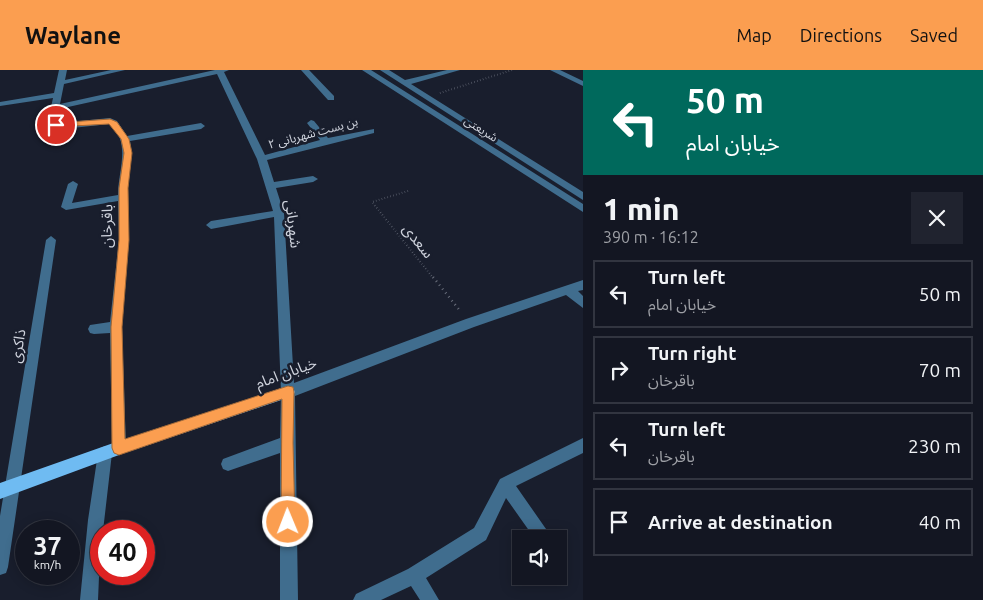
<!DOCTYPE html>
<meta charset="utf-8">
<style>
body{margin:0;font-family:Ubuntu,"Noto Sans Arabic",sans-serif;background:#20232f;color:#f1f3f6;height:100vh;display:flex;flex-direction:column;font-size:19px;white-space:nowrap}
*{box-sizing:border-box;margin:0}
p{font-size:16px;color:#9d9fa5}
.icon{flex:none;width:28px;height:28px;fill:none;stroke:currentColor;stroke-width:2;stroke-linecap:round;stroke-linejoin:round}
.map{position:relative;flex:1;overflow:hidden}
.side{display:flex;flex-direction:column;background:#131622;width:400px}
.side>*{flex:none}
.hud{background:#00695c;color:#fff;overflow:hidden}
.tools{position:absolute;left:512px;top:460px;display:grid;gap:10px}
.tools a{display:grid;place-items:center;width:55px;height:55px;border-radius:0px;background:#131622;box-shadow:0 2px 12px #0003,0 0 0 1px #323540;font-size:25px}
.speed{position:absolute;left:15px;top:450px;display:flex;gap:10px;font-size:25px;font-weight:700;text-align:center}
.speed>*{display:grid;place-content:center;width:65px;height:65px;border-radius:50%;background:#131622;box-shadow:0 2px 12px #0003,0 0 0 1px #323540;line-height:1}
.speed small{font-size:12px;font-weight:400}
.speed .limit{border:8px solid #d22;background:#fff;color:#111}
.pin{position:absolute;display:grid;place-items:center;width:42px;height:42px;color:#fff;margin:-21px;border:2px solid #fff;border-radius:50%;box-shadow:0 1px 5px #0007}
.me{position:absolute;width:55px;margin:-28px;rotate:359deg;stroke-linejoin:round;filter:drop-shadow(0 0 4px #0008)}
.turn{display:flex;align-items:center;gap:18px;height:105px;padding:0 20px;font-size:22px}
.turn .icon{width:65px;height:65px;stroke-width:2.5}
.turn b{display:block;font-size:35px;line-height:42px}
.round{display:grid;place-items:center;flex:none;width:52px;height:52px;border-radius:0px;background:#20232f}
.summary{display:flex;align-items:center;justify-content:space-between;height:85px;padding:0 20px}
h1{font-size:30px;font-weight:800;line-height:38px}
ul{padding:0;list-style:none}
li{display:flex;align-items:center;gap:15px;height:68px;margin:0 10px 8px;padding:0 10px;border:2px solid #323540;border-radius:0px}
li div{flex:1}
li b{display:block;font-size:19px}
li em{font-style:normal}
header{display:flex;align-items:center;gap:30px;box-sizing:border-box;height:70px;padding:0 25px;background:#fb9e50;color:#111}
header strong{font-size:24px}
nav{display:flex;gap:28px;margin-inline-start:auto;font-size:18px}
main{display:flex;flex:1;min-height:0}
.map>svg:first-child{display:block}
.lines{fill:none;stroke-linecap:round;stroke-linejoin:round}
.path-far1{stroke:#6a6f7c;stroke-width:2;stroke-dasharray:0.5 2.5;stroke-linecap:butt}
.path{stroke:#6a6f7c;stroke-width:2.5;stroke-dasharray:1 4;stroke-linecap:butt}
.minor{fill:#406d8e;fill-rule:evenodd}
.major{fill:#6fbbf2;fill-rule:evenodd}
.route{fill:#fb9e50;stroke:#a36734}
.labels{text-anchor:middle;stroke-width:5;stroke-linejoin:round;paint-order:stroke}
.far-street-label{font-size:12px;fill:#cfd3dd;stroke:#191e2d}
.street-label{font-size:15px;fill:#cfd3dd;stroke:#191e2d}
</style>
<header>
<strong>Waylane</strong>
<nav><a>Map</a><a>Directions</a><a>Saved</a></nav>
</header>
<main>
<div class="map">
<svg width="583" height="530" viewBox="0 0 583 530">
<rect width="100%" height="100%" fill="#191e2d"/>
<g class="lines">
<path class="path-far1" d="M440,23L512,0
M408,121L372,132L434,209"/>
<path class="path" d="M433,207L461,242"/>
<path class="minor" d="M59,0H67L65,10L111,0H125L64,14L60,34L215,0H229L224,2L265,85L320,70L307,53L311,50L314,51L328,68L374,59V63L267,90L274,112L313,106L318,109L313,112L276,118L284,143L294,313L466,249L583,210V220L578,221L583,226V238L566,225L474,257L295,326L298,530H280V383L228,401L223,399L221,394L223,389L280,368L281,322L274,147L211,159L206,155L211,151L273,141L257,89L217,4L59,39L56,51L59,53L110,48L117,51L127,66L201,53L205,56L201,59L130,71L132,83L128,118L129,170L122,257L126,378L124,383L119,385L114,383L112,378L110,263L94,264L90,263L88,259L90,255L110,252L119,170L118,131L66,140L61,137L68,114L73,111L78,114L72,133L118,125C118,100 132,72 109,54L63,59L53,57L48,51L53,28L0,36V32L54,23Z
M301,0H309L334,26V30H328Z
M362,0H371L583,134V142Z
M380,0H389L405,10L447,0H460L411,14L583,122V130Z
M550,0H560L583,11V16Z
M51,166L56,170L8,497L6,503L0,505V446L46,170Z
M583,368V383L516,416L553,469H535L506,428L486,470L426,508L439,530H420L411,516L381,530H353L356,524L408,499L474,458L500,409Z
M105,376L110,378L112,383L103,461H101L98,530H80L88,450L98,383L100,378Z"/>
<path class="major" d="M288,316L293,318L295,322L293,326L119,385L0,429V413L119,371Z"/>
</g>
<path class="route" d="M110,49L117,52L129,69L132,83L128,118L129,170L122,257L125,369L288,316L293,317L294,322L293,373L295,452L293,457L288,459L283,457L281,452L282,329L119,385L114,383L112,378L111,257L119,170V118L124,83L121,69L109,54L56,57L52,55L56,53Z"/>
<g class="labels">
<g class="far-street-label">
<text transform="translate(481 59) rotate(32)" y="4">شریعتی</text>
<text transform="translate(313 63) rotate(-15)" y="4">بن بست شهربانی ۲</text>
</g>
<g class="street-label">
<text transform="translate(293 154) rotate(83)" y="5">شهربانی</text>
<text transform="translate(107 156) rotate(-89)" y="5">باقرخان</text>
<text transform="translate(418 171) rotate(51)" y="5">سعدی</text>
<text transform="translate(18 276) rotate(-81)" y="5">ذاکری</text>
<text transform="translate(286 303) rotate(-20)" y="5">خیابان امام</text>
</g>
</g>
</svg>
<div class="tools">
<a><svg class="icon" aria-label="sound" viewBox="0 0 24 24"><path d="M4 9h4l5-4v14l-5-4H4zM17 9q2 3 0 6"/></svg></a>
</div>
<div class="speed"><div>37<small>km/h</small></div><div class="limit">40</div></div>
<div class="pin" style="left:56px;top:55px;background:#d93025"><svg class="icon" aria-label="arrive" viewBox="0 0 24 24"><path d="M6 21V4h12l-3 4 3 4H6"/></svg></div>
<svg class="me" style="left:288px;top:452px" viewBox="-20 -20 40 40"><circle r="17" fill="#fb9e50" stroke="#fff" stroke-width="3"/><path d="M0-11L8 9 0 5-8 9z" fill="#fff"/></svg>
</div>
<section class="side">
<div class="hud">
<div class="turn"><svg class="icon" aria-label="left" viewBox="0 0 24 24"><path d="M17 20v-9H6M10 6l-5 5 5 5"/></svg><div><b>50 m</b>خیابان امام</div></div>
</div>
<div class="summary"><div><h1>1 min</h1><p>390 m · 16:12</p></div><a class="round"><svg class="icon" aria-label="close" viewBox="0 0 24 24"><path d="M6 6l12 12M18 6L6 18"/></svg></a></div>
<ul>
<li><svg class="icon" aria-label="left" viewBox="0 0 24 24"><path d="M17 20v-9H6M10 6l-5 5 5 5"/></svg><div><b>Turn left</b><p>خیابان امام</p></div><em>50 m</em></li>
<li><svg class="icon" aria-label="right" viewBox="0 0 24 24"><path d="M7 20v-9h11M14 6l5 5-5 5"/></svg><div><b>Turn right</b><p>باقرخان</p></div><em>70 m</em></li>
<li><svg class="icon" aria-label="left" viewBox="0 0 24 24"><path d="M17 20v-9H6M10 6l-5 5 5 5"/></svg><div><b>Turn left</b><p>باقرخان</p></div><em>230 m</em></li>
<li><svg class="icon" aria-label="arrive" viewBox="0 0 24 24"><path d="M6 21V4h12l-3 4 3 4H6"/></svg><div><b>Arrive at destination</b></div><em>40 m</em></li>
</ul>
</section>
</main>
